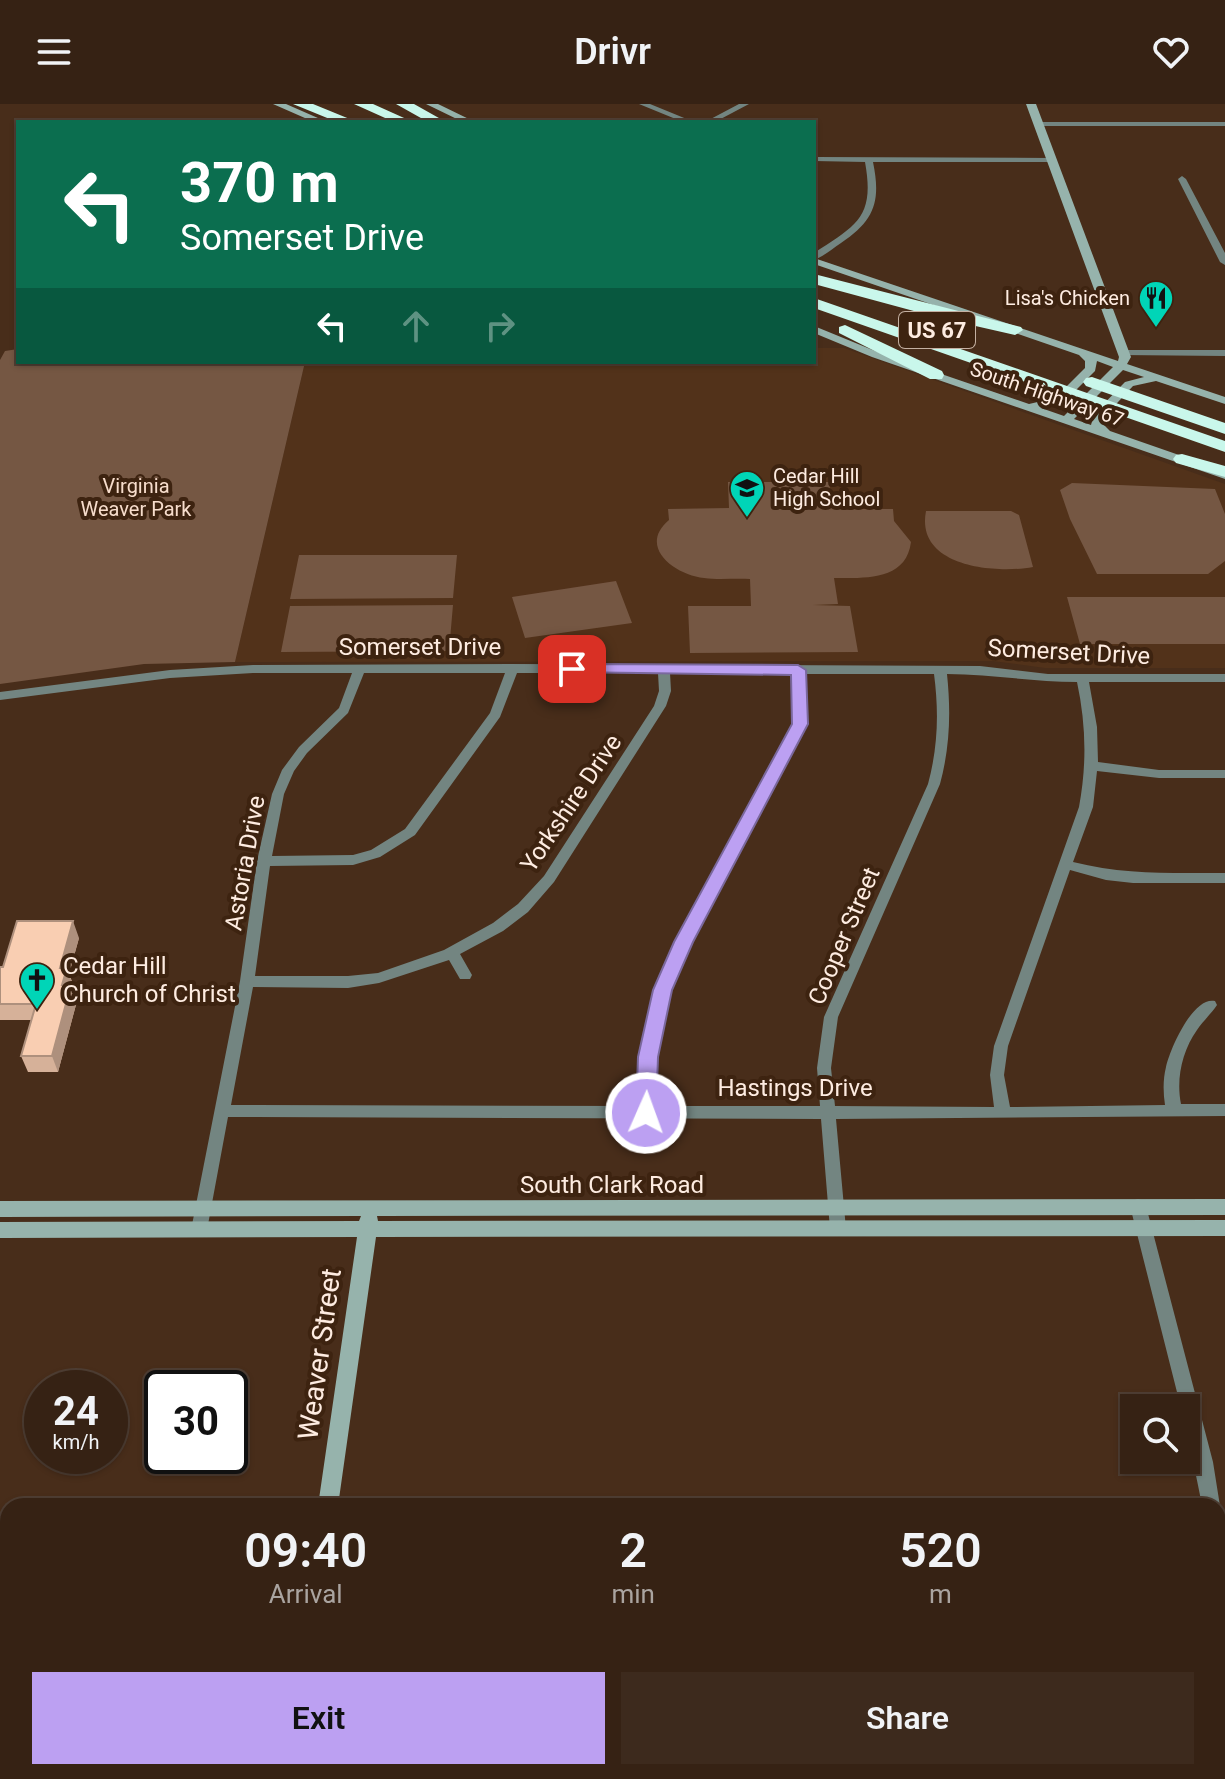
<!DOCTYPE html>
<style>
body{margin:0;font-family:Roboto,sans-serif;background:#3d2a1d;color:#f1f3f6;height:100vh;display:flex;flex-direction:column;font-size:30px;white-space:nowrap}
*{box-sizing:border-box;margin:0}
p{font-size:26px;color:#aaa4a0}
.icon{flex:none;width:44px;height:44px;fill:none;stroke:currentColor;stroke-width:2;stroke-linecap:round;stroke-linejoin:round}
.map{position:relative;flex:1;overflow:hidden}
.side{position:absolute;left:0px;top:1394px;width:1226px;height:282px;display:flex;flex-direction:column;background:#362214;border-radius:24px 24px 0 0;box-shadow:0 2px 6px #0004,0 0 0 2px #503f34}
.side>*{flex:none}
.top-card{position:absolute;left:16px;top:16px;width:800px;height:244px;border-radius:0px;box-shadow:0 2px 6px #0004,0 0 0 2px #503f34;background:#0b6e4f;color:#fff;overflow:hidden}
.controls{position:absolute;left:1120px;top:1290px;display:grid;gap:16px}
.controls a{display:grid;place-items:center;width:80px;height:80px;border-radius:0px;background:#362214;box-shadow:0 2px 6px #0004,0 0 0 2px #503f34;font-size:40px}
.speed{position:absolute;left:24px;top:1266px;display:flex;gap:16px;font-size:40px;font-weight:700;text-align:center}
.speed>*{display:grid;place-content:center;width:104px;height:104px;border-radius:50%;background:#362214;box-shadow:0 2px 6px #0004,0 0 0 2px #503f34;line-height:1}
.speed small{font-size:20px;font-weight:400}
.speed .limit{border:4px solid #111;border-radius:12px;background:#fff;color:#111}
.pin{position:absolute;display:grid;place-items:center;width:68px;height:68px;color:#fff;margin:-34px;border-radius:16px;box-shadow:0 4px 12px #0006}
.me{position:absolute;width:88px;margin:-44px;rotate:2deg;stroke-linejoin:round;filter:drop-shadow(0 0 6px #0008)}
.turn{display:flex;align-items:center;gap:28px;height:168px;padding:0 32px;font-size:36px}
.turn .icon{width:104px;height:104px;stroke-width:2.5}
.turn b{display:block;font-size:56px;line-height:68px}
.lanes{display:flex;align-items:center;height:76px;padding:0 32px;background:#0003;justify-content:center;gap:40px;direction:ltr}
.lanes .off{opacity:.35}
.eta{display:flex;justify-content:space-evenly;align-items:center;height:136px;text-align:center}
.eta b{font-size:48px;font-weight:600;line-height:56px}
.action{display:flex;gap:16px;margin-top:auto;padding:16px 32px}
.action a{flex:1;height:92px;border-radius:0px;background:#bca0f2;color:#111;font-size:32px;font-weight:600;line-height:92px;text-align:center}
.action a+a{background:#3d2a1d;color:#f1f3f6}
header{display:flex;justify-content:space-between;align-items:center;height:104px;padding:0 32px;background:#362214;font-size:36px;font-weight:600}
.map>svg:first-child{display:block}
.built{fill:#52321a}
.green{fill:#755743}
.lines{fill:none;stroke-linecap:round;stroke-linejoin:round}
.street{fill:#738581;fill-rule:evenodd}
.secondary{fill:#96b3ac;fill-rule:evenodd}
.highway{fill:#c9f7eb;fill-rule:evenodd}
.wall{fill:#d6b199}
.shaded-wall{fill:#ae907d}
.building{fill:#f9ceb2;stroke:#ae907d;stroke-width:2}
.route{fill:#bca0f2;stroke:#7a689d;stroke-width:2}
.labels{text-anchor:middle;stroke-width:8;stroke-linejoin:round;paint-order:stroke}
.far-poi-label{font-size:20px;fill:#feece1;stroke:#3d2310;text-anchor:end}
.far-street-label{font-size:20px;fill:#feece1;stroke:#3d2310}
.far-park-label{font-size:20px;fill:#f7ddcc;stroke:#3d2310}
.shield{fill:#3d2310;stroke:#c4b0a2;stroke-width:2}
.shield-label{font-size:22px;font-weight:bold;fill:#feece1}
.street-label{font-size:24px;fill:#feece1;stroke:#3d2310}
.poi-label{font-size:24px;fill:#feece1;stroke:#3d2310;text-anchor:start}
.near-street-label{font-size:28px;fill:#feece1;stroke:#3d2310}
</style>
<header><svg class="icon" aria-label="menu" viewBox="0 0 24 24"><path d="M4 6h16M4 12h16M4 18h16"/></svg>Drivr<svg class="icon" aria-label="heart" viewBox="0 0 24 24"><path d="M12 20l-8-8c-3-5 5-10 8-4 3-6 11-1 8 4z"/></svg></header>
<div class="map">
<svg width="1225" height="1675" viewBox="0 0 1225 1675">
<rect width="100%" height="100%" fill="#482d1a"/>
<path class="built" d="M814,244H844L1225,380V564H1045L993,557L235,558L305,258H814Z"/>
<path class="green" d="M18,245V258H305L235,558L144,560L0,580V256L5,247Z
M728,378H829L833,405H893L894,417L911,438C906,477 865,474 834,474L838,500L813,501L850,502L858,548L690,549L688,502H751L750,475C735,474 719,476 704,474C675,471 637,443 669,416L668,405L729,404Z
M1072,379L1215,385L1225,410V457L1208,470H1097L1070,415L1060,386Z
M926,407H1011L1019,411L1033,463C995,470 915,463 926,407Z
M299,451H457L453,494L290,495Z
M616,477L632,519L525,534L512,493Z
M1067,493H1225V540H1080Z
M453,501L449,547L281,548L290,502Z"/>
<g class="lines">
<path class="street" d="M639,0H650L694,18H683Z
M739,0H749L715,18H705Z
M1038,18H1225V22H1035L1034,20Z
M814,53L1050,54L1054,56L1050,58H873C881,97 875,116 841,139C832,145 824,152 814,156V149C857,121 875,113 865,58L814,57Z
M1182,72L1186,75L1225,149V161L1220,158L1178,75Z
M1124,246H1225V252L1121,251L1119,249Z
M513,560L980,562L1048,570H1225V578H1089L1097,623L1098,658L1159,666H1225V674H1159L1097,667L1093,703L1073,758C1125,771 1172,769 1225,769V779H1133L1106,776L1070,766L1008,942L1004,971L1010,1003L1165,1001C1163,988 1163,975 1166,963C1170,945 1193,892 1215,897L1217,901C1211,910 1203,917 1197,926C1182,947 1176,975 1181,1000H1225V1012L836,1015L846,1125L844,1130L838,1132L832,1130L830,1125L821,1015L228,1013L207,1126L205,1131L199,1133L193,1131L191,1126L240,877L257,757L272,690L282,666L299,643L339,604L352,569H253L170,574L0,596V588L170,566L253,561ZM364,569H505L490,609L405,725L371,746L353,751L272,752L284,690L294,667L307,649L348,609ZM517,569H658L659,587L654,602L544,772L518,800L493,819L444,846L378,869L348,872H255L270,762L353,761L380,753L415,731L500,613ZM670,569L792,570L794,620L676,838L656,886L641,953L639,1002L231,1001L253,883L348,884L379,879L449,856L460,875H470L472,871L460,850L503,827L528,808L554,778L666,602L671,587ZM804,570H934C939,608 938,643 928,680L824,913L817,964L820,1002H654L655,953L670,886L690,838L806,620ZM947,570C990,570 1033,578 1077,578C1086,620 1087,660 1079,703L994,942L990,971L994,1003L835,1002L831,964L838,913L940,680C950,643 951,608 947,570Z
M1138,1095L1144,1097L1146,1102L1213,1358L1220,1402L1218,1407V1402H1202C1197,1371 1186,1334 1186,1304H1181L1130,1102L1132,1097Z
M1218,1436L1225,1440V1504L1218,1501Z
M0,1485L8,1487V1505L0,1503Z
M66,1668H86L85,1675H65Z
M527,1668H547L546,1675H526Z
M643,1668H727L730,1675H646Z"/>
<path class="secondary" d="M273,0H286L327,18H314Z
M426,0H438L475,18H463Z
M1026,0H1036L1131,253L1127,260L1225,293V300L1156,277L1133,282L1104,313L1102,319L1110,327L1225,367V375L872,253L814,229V222L880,249L1029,300L1055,294L1085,264V257L1079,251L814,160V154L1118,257L1119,253ZM1097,257L1113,263L1064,312L1041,304L1063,299L1095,267ZM1123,266L1144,273L1125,278L1094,310L1091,321L1074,315Z
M1225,1095V1111L377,1112L378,1117L1225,1116V1132L376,1133L338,1402H318L357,1133L0,1134V1118L359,1117L361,1112L0,1113V1097Z
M298,1668H320V1675H298Z"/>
<path class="highway" d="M293,0H313L357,18H337Z
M354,0H373L413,18H394Z
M396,0H414L446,18H428Z
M814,170L1021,223L1023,226L1015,231L936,213L814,180Z
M814,194L1225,337V348L814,204Z
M845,221L942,267L944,271L942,275H930L839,229V223Z
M1092,273L1225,319V330L1086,282L1083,278L1086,274Z
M1182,350L1225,362V373L1176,359L1173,355L1176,351Z"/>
</g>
<path class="wall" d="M79,834L69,870L73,880L72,884L77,897L58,968H28L21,952L31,916H0V863H3Z"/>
<path class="shaded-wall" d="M73,817L79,834L69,870L73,880L72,884L77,897L58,968L52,952L62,881L60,864Z"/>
<path class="building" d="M17,817H73L60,864H67L62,881H71L52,952H21L36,900H0V863H3Z"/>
<path class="route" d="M572,560L798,561L806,566L808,620L693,838L672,886L658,953L656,1009L653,1015H639L636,1009L638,953L653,886L674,838L792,620L791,571L567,568V561Z"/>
<defs>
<g id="restaurant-pin" transform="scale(1.8)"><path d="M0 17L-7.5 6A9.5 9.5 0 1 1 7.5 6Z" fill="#00d5b7" stroke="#3d2310"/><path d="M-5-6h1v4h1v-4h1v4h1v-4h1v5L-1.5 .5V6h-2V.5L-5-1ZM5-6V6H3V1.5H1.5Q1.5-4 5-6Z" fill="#111"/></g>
<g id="school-pin" transform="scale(1.8)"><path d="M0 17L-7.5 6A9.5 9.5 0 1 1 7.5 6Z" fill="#00d5b7" stroke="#3d2310"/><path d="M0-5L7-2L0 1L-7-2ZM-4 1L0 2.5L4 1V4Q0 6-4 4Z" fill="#111"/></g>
<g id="church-pin" transform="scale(1.8)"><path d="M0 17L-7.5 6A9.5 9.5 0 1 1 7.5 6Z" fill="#00d5b7" stroke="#3d2310"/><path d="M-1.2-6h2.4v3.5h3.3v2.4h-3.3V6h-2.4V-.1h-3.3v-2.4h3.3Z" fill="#111"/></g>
</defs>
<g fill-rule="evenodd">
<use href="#restaurant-pin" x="1156" y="194"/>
<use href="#school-pin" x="747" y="384"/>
<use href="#church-pin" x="37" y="876"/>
</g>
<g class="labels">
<g class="far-poi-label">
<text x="1130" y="201">Lisa's Chicken</text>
<text x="773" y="379" text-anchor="start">Cedar Hill<tspan x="773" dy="23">High School</tspan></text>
</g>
<g class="far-street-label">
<text transform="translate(1047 290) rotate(19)" y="7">South Highway 67</text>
</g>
<g class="far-park-label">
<text x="136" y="389">Virginia<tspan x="136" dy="23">Weaver Park</tspan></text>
</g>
<rect class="shield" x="899" y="208" width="76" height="36" rx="6"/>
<g class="shield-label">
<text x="937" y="234">US 67</text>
</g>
<g class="street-label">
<text x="420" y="551">Somerset Drive</text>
<text transform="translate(1069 548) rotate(3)" y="8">Somerset Drive</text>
<text transform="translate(571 699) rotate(-56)" y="8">Yorkshire Drive</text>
<text transform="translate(245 759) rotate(-80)" y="8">Astoria Drive</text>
<text transform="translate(844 832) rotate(-67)" y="8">Cooper Street</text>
<text x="795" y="992">Hastings Drive</text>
<text x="612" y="1089">South Clark Road</text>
</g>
<g class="poi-label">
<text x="63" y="870">Cedar Hill<tspan x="63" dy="28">Church of Christ</tspan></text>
</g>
<g class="near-street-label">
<text transform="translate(319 1250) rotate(-82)" y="10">Weaver Street</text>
</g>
</g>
</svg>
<div class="controls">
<a><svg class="icon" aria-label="search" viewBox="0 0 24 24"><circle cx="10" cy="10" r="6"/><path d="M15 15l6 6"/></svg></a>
</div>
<div class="speed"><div>24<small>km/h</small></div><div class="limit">30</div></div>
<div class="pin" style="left:572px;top:565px;background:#d93025"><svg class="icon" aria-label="arrive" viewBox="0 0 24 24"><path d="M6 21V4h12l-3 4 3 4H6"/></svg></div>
<svg class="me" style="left:646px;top:1009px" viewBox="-20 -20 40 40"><circle r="17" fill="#bca0f2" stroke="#fff" stroke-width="3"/><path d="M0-11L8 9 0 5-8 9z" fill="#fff"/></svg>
<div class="top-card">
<div class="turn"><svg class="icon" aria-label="left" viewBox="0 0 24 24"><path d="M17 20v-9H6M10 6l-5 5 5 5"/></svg><div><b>370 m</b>Somerset Drive</div></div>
<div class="lanes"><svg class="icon" aria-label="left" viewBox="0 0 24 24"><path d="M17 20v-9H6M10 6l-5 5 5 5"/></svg><svg class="icon off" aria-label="ahead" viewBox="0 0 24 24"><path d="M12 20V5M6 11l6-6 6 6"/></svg><svg class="icon off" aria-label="right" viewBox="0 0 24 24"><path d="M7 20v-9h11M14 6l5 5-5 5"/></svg></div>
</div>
<section class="side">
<div class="eta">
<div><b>09:40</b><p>Arrival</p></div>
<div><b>2</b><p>min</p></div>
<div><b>520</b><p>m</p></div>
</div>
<div class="action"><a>Exit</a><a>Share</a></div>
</section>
</div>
